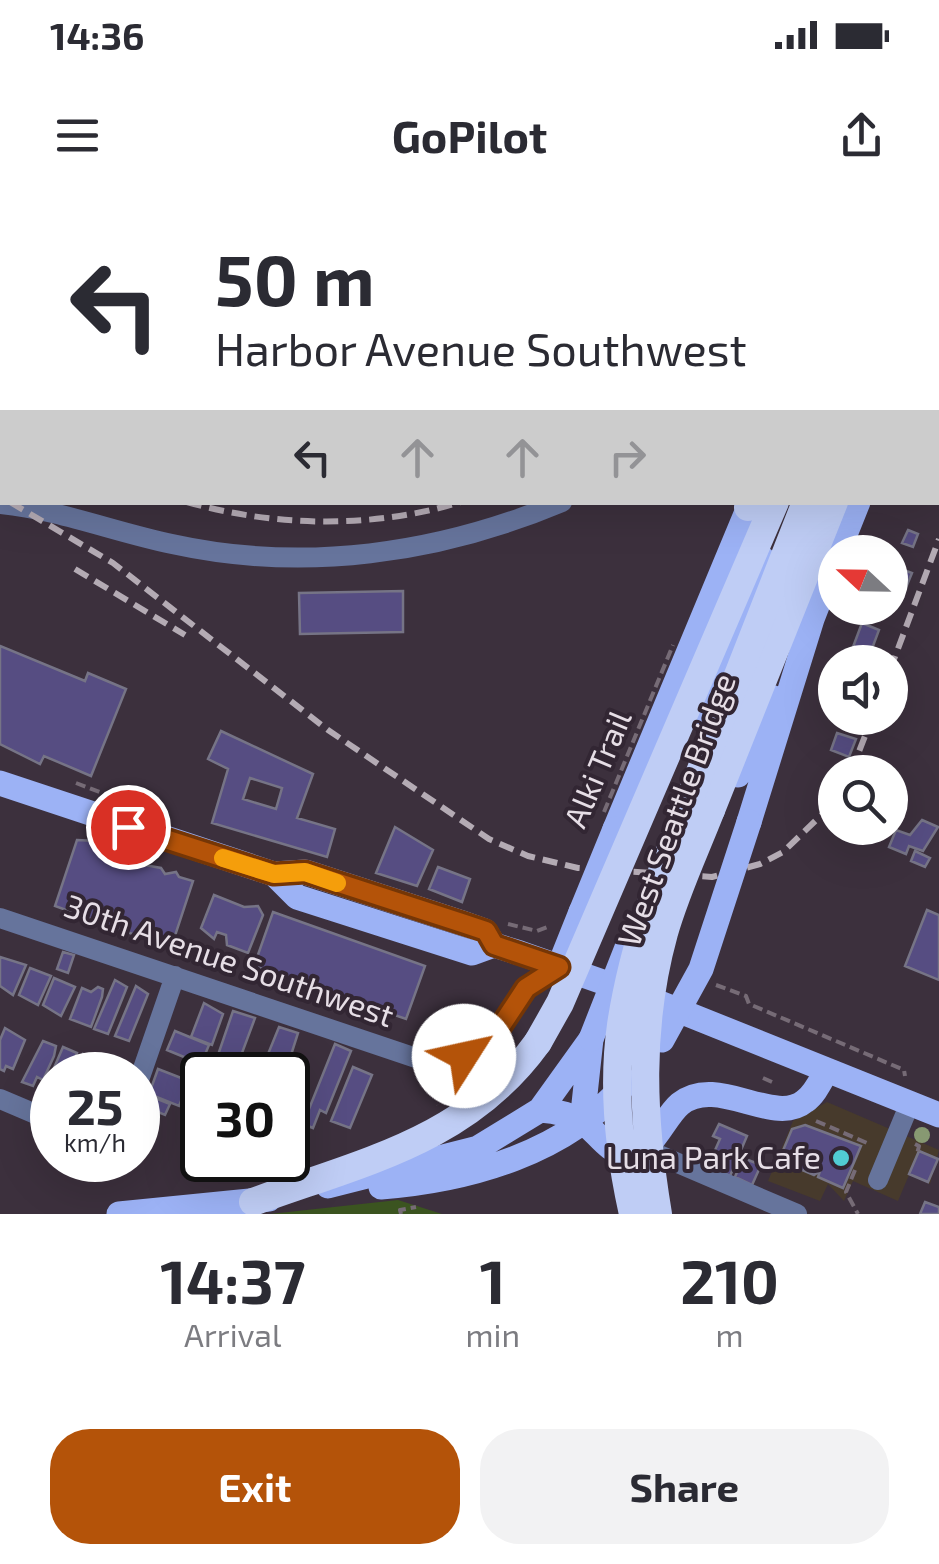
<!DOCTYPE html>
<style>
body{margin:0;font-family:"Exo 2",sans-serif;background:#f2f2f3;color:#2b2b33;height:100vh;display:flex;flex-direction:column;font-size:38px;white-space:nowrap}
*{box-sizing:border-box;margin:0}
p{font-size:32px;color:#7c7c81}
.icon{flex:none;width:55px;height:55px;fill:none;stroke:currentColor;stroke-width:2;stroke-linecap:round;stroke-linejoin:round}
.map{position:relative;height:1014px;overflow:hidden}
.panel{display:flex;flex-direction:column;background:#fff;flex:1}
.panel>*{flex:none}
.hud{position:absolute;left:0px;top:0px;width:940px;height:305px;box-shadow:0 10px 40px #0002;background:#fff;color:#2b2b33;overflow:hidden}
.needle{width:65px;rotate:292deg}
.controls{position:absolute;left:818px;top:335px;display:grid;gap:20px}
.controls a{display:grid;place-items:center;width:90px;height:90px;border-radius:50%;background:#fff;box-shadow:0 10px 40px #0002;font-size:50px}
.speed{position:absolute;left:30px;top:852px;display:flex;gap:20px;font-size:50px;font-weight:700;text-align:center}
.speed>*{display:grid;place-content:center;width:130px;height:130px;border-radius:50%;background:#fff;box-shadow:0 10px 40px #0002;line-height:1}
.speed small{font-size:25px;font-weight:400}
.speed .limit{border:5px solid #111;border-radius:15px;background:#fff;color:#111}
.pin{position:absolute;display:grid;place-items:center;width:85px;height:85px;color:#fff;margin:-42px;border:5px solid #fff;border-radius:50%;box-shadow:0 2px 10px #0007}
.me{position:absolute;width:110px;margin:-55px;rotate:55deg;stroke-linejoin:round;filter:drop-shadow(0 0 8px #0008)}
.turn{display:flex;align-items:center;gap:35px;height:210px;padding:0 50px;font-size:45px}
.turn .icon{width:130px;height:130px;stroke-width:2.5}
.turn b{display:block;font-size:70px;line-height:85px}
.lanes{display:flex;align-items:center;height:95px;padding:0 50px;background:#0003;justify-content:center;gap:50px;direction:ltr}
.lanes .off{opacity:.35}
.eta{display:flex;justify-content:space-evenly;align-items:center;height:170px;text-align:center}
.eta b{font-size:60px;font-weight:700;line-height:70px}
.button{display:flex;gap:20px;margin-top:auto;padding:20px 50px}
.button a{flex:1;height:115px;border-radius:40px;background:#b45309;color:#fff;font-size:40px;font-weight:700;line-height:115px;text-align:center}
.button a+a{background:#f2f2f3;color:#2b2b33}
.status{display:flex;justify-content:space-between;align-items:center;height:70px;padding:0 50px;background:#fff;direction:ltr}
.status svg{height:28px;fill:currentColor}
header{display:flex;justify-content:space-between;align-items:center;height:130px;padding:0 50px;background:#fff;font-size:45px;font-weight:700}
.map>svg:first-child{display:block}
.commercial{fill:#473a2c}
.green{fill:#3b5420}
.building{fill:#564d82;stroke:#767486;stroke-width:2.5;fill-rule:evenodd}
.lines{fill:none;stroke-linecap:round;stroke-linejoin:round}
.path{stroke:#766b76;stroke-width:4;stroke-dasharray:10 5;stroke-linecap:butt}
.minor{stroke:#66749c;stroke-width:20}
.major{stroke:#9cb2f5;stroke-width:25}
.highway{stroke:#bfcdf5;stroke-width:28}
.rail{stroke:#b4abb4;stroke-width:6;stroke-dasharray:15 8;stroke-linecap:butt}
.path-bridge{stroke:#766b76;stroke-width:4;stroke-dasharray:10 5;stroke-linecap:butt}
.major-bridge{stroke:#9cb2f5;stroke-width:25}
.highway-bridge{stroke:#bfcdf5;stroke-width:28}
.tree{fill:#879972}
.route-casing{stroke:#753606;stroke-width:25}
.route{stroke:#b45309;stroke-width:18}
.slow{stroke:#f59e0b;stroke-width:18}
.poi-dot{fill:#51ccd4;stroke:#322633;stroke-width:4}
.labels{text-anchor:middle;stroke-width:8;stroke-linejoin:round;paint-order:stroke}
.street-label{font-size:32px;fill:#e6dee6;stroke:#322633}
.poi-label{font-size:32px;fill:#e6dee6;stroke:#322633;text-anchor:end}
</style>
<div class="status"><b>14:36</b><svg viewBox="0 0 49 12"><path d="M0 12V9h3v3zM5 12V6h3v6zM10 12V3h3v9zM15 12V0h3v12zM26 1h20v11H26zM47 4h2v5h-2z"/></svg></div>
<header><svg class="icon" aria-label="menu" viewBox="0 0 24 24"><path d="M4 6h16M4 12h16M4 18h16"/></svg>GoPilot<svg class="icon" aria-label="share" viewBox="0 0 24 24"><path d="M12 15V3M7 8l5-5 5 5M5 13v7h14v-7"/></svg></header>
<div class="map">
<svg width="939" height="1014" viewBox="0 0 939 1014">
<rect width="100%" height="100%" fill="#3c303d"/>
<path class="commercial" d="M827,902L939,950L930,984L909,975L898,1001L853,981L844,1001L828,984L820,1001L768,981L793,921Z"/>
<path class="green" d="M398,1000L442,1014H270Z"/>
<path class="building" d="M908,330L918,334L913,347L902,343Z
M890,365L912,373L903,395L890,390Z
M403,391V432L300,434L299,393Z
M862,423L879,430L867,462L850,455Z
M0,446L85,481L88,473L126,489L91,576L44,556L40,564L0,544Z
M221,531L313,574L297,618L335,629L327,657L212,623L228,569L208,559ZM250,578L282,588L276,609L243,599Z
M837,533L856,539L849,557L831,550Z
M922,620L938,627L923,651L909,646L906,654L889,647L896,630L910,635Z
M395,627L433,650L417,686L376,673Z
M77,640L96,641L97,647H109L118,653L127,651L133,663L161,668L165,674L176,672L179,677L193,681L171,748L55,706Z
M915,651L930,658L925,667L911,661Z
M438,667L470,679L462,702L429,689Z
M214,695L244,707L258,706L263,715L248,753L227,745L226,735L217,732L214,739L201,728Z
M927,710L939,715V780L905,766Z
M273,712L425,766L406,819L254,766Z
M63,752L74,755L68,773L57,769Z
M0,757L26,765L13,795L0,786Z
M30,768L51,776L38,805L19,795Z
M54,778L75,787L61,816L43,805Z
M115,780L127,787L108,834L94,829Z
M136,786L148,794L129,841L115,836Z
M98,787L103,789L102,797L91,827L70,819L82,788L91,792Z
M204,803L223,814L212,845L191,837Z
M233,811L255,818L239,861L218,855Z
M279,827L298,833L285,874L275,870L277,863L266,859Z
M5,828L25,840L13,869L6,866L4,871L0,869V840Z
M175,831L209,845L201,864L167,850Z
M43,841L56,846L54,856L43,880L37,877L33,886L22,882Z
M335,844L351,851L326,913L320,910L313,928L303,924Z
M63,847L77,853L68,875H52V884L48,882Z
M83,854L97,860L91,875H74Z
M103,863L117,869L115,875H98Z
M353,867L372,875L350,928L331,921Z
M158,869L189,881L179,906L149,894Z
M150,896L170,904L165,915L146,907Z
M719,924L747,936L730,976L708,966L720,939L713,936Z
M805,925L861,946L843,988L818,977L820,971L814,975L779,960L792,929Z
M919,951L938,959L928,982L909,974Z
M743,958L761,965L752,985L735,977Z
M925,1002L939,1007V1014H920Z"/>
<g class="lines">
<path class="path" d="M76,583L123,601
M508,724L537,731L550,726
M716,785L746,796L749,804L904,870L905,876
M436,875L438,905
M763,878L772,882
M816,921L867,943
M915,944L919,946L917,954
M855,970L846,992L858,1014
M401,1014L400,1010L416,1007"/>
<path class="minor" d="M841,2L842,0
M0,304C60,310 114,332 172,344C304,373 438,354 562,302
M0,718L419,859L464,856L489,844L526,788L559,767
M138,883L175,776
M0,899L52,921
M645,949L797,1014
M878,980L910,903"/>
<path class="major" d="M897,2L898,0
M938,103L939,99
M838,352L858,302
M708,520L763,359
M738,575L774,498
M0,583L274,674L305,672L462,723L485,731L494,745
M749,622L812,419L835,360
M615,629L751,302
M274,674L297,697L472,753L494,745L520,753L640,795L939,915
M559,767L581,712
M540,910C554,911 572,915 584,923C598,933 608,952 626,954C651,957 663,918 680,904C717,874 774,927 805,901C815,894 821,880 827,870
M582,922L591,839
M328,986L478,948L540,910L591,839
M381,987C470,980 566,953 627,882
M119,1014L269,999"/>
<path class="highway" d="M878,2L879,0
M924,2L925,0
M938,45L939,41
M748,307L750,302
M711,610L834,302
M253,1002C362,962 467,941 538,842"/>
<path class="rail" d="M802,2L803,0
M0,230L2,231
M10,302L113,363L328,530L489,639L528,656L578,668L712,677L760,664L783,652L835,602
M187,302C275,327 372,329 461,302
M75,369L185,435
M890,470L939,339
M851,572L872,518"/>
<path class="path-bridge" d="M604,612L673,445"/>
<path class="major-bridge" d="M581,712L615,629
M591,839L628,745
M662,840L701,769L749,622"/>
<path class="highway-bridge" d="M538,842L560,803L775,302
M633,1014C619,952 612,888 621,825C634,737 668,654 700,572C736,482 771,392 806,302
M658,1014C642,919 638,827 664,733C676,691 695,651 711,610"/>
</g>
<circle class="tree" cx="922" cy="935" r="8"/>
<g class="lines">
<g class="route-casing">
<path id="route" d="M128,627L274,674L305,672L462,723L486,731L494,745L559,767L526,788L489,844L464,856"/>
</g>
<use href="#route" class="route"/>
<path class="slow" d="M223,658L274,674L305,672L337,683"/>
</g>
<circle class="poi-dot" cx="841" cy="958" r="10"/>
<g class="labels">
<g class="street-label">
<text transform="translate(598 569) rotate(-67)" y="11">Alki Trail</text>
<text transform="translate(677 610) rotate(-70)" y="11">West Seattle Bridge</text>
<text transform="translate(229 761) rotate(19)" y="11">30th Avenue Southwest</text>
</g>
<g class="poi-label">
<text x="821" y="969">Luna Park Cafe</text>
</g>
</g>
</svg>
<div class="controls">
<a><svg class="needle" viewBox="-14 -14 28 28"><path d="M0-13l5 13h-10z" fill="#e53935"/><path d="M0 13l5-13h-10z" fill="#7c7c81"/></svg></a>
<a><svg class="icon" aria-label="sound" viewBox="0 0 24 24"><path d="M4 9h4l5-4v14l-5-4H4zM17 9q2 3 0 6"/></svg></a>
<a><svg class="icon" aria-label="search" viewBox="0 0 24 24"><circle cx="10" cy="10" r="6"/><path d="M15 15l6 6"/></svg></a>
</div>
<div class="speed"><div>25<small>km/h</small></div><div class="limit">30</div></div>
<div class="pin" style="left:128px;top:627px;background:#d93025"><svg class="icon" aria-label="arrive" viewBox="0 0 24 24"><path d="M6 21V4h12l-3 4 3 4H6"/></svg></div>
<svg class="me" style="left:464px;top:856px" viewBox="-20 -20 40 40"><circle r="19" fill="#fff"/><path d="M0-13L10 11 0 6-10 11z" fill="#b45309"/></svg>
<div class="hud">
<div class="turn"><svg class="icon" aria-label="left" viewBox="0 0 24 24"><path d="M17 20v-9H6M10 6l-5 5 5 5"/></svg><div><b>50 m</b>Harbor Avenue Southwest</div></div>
<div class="lanes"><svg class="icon" aria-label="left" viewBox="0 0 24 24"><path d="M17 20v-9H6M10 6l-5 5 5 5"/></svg><svg class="icon off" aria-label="ahead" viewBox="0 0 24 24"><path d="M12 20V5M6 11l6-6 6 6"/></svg><svg class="icon off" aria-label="ahead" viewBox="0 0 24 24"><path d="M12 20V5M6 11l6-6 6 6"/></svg><svg class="icon off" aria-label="right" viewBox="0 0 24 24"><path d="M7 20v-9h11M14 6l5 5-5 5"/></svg></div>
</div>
</div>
<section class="panel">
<div class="eta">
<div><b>14:37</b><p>Arrival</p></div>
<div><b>1</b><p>min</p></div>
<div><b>210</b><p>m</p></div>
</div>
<div class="button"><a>Exit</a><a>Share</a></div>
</section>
